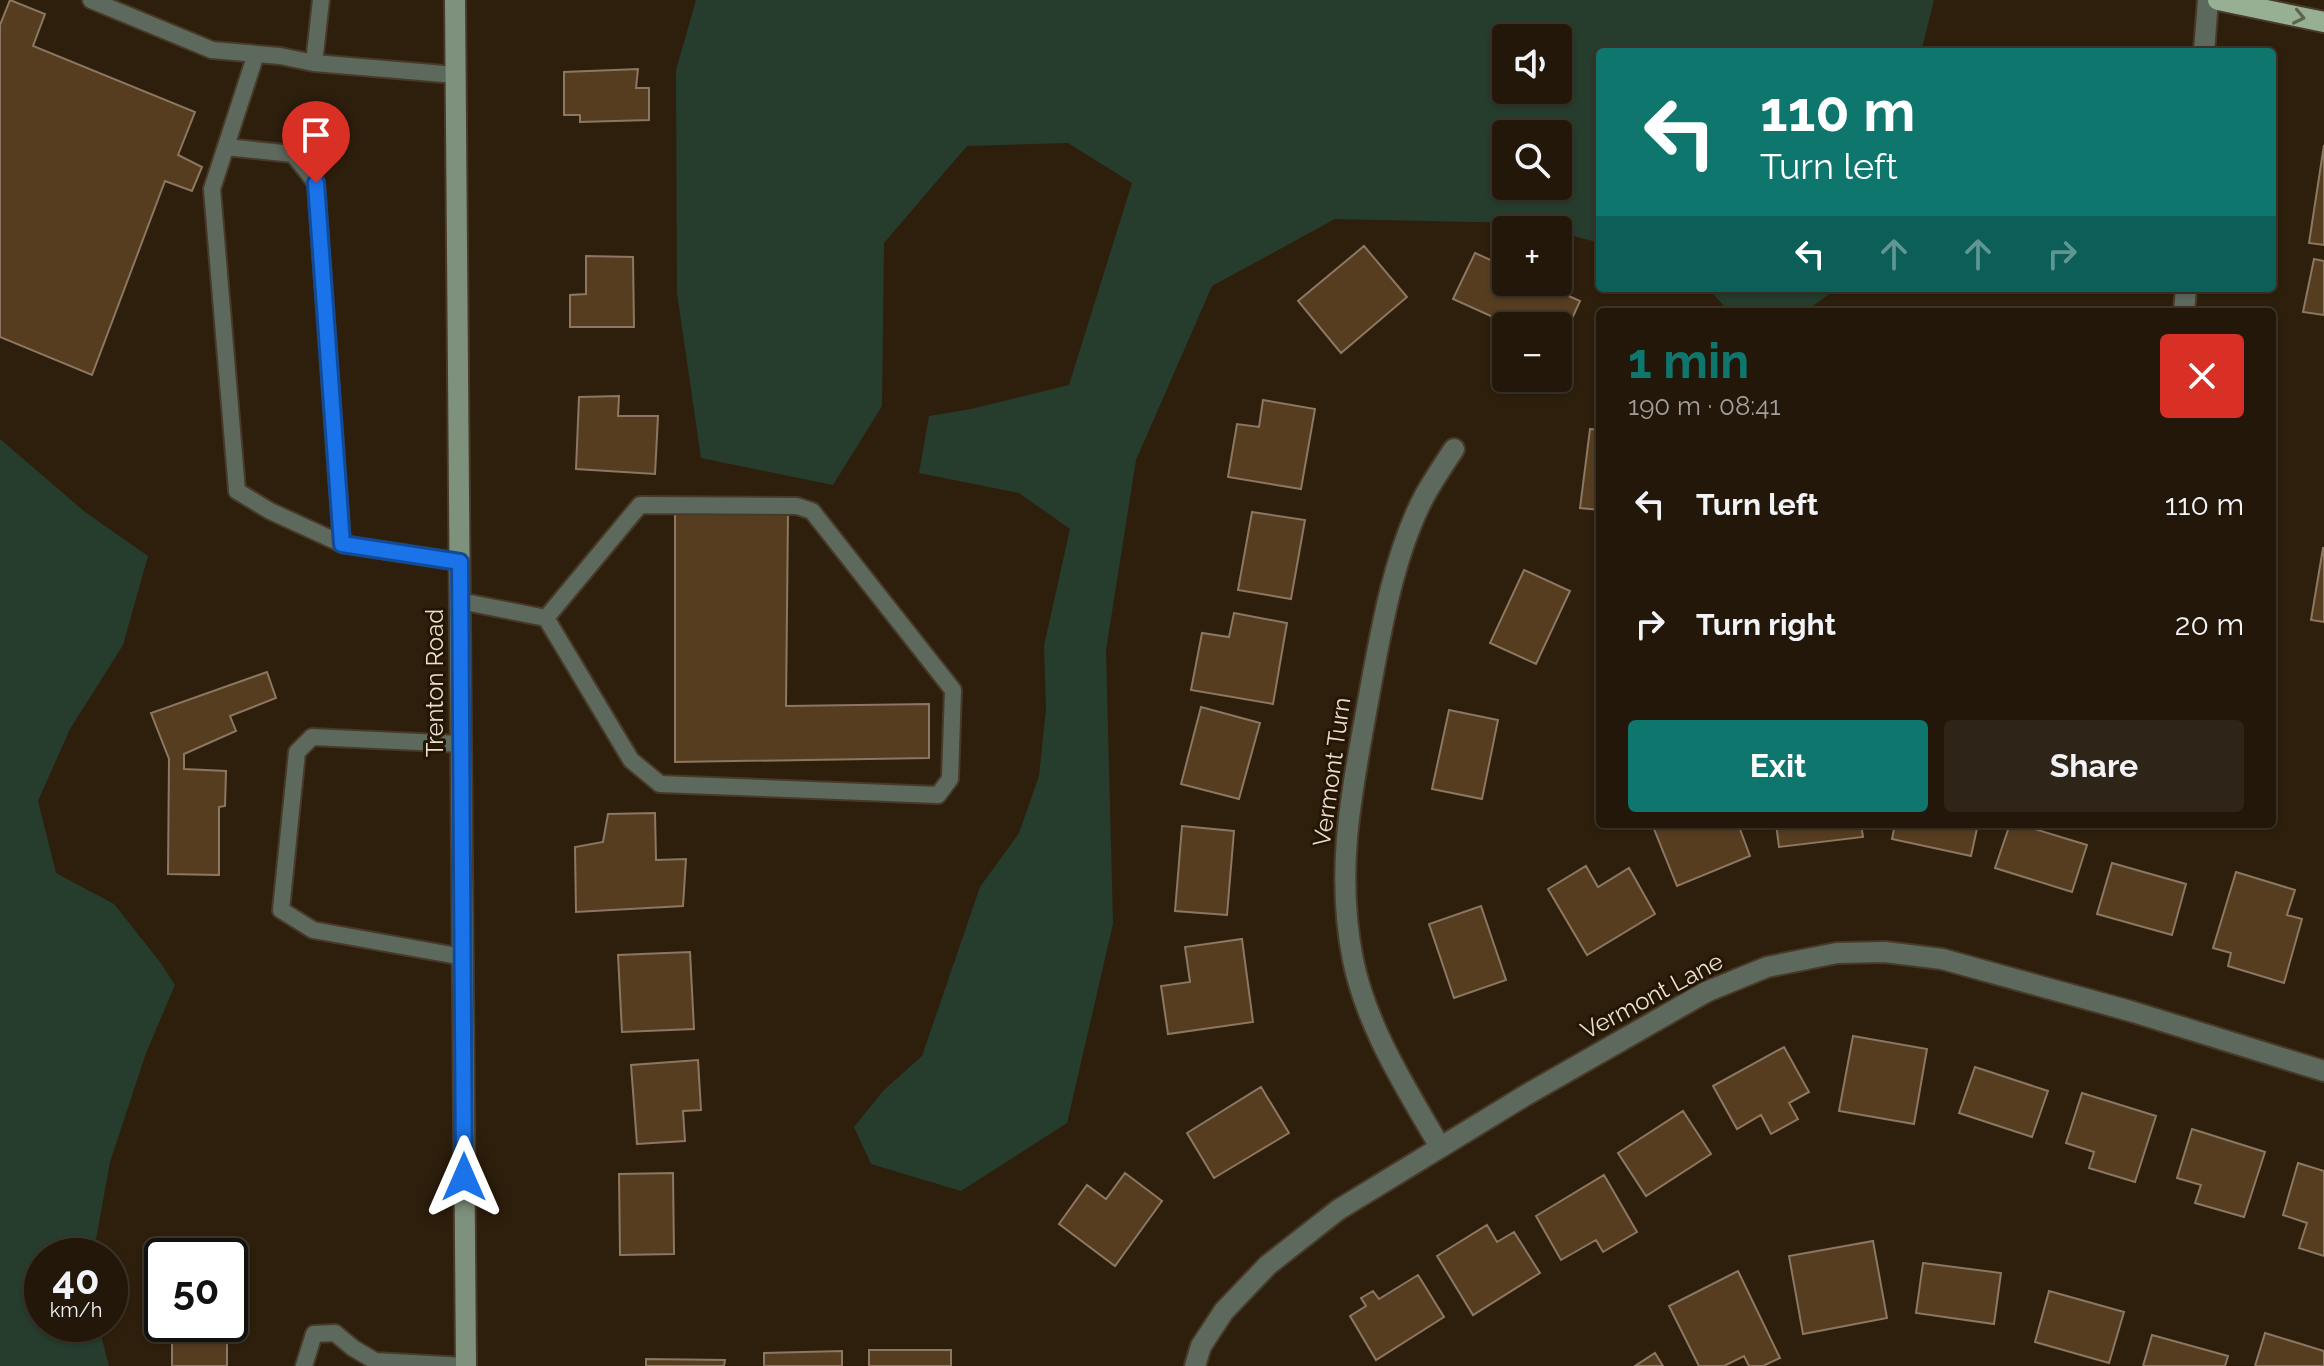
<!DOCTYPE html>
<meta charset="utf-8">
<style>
body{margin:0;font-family:Raleway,sans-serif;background:#2e2417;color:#f1f3f6;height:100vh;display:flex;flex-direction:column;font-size:30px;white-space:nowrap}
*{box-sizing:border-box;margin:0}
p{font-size:26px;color:#a29f9c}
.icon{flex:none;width:44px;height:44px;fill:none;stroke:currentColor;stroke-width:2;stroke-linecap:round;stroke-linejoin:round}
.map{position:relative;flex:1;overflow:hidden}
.details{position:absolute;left:1596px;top:308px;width:680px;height:520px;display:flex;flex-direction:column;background:#221709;border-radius:8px;box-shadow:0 2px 6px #0004,0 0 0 2px #3f362a}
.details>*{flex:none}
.banner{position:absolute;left:1596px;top:48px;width:680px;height:244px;border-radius:8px;box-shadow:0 2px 6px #0004,0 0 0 2px #3f362a;background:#0f766e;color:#fff;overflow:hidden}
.tools{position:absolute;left:1492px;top:24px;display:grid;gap:16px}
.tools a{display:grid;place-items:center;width:80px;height:80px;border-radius:8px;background:#221709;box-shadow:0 2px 6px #0004,0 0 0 2px #3f362a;font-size:40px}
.speed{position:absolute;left:24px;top:1238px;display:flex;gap:16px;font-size:40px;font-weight:700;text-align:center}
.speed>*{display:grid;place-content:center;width:104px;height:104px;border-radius:50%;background:#221709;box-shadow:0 2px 6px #0004,0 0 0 2px #3f362a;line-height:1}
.speed small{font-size:20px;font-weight:400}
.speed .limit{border:4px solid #111;border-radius:12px;background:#fff;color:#111}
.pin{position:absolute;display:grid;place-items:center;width:68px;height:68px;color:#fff;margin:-82px -34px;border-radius:50% 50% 50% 0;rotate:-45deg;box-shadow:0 0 8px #0007}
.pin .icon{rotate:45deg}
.me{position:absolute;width:88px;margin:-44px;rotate:0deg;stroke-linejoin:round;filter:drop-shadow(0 0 6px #0008)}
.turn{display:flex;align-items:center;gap:28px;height:168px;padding:0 32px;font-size:36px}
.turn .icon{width:104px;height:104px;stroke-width:2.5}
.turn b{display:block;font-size:56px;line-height:68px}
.lanes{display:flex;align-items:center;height:76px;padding:0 32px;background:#0003;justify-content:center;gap:40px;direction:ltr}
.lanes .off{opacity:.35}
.round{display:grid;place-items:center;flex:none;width:84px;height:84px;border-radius:8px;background:#2e2417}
.head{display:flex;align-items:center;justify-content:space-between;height:136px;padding:0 32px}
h1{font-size:48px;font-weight:700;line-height:60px;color:#0f766e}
.cta{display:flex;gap:16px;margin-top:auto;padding:16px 32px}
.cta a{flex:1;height:92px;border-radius:8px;background:#0f766e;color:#fff;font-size:32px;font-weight:700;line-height:92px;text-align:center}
.cta a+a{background:#2e2417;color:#f1f3f6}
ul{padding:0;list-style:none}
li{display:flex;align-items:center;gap:24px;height:120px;padding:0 32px}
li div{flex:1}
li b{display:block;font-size:30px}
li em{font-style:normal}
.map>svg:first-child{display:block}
.green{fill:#263c2d;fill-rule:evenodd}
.building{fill:#563d20;stroke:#8b7762;stroke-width:2}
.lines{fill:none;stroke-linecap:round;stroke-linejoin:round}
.service-casing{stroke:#483a28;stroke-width:20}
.minor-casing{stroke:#483a28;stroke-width:24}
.secondary-casing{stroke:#483a28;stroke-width:24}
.primary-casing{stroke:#483a28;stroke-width:24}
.service{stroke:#5d695c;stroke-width:16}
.minor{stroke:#5d695c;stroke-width:20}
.secondary{stroke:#7e917c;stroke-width:20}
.primary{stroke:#97b094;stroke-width:20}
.oneway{stroke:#5e634c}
.route-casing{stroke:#114b97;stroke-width:20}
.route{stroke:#1a73e8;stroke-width:14}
.labels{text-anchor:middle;stroke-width:6;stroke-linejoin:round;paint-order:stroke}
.street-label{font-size:24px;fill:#e9dfd3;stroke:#241603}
</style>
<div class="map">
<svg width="2324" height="1366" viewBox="0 0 2324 1366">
<rect width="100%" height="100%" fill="#2e1f0c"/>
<path class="green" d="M696,0H1934L1921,52H1600V243L1558,232V230H1549L1521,223L1335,219L1212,286L1136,460L1106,650L1113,924L1067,1123L961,1191L871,1164L854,1127L883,1091L922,1056L980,887L1019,833L1039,776L1046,709L1044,646L1070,529L1019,493L919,473L929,416L971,409L1069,385L1132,183L1068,143L967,146L884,243L882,406L833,485L701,458L677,293L676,70ZM1506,38H1558V90H1506ZM1506,134H1558V186H1506Z
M1707,288H1838L1804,312H1730Z
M0,439L85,512L148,556L123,645L70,729L38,801L56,873L114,904L160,962L175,985L146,1053L110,1162L93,1256H42V1324H98L109,1366H0Z"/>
<path class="building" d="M10,0L45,14L33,46L195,112L178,155L202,167L192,191L165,181L92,375L0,337V25Z
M638,69L636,88H649V120L580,122V115H564V72Z
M2324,145V245L2309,243Z
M1364,246L1407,297L1341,353L1298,301Z
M1475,253L1506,267V282H1538L1580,301L1559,347L1558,326H1513L1453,299Z
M586,256L633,257L634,327H570V295L586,294Z
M2314,259L2324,261V315L2303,312Z
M619,396L618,416H658L655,474L576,469L579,397Z
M1263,400L1315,409L1301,489L1228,477L1237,424L1259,427Z
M1590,429L1600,430V510L1580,508Z
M675,509L788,513L786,706L929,704V758L675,762Z
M1252,512L1305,520L1291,599L1238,590Z
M2323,548H2324V622L2311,620Z
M1524,570L1570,591L1536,664L1490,643Z
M1234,613L1287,623L1273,704L1191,690L1202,633L1229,637Z
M267,672L276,698L230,716L236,731L184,754V769L226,771L225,806L219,807V875L168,874L169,759L151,713Z
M1201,707L1260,723L1239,799L1181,784Z
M1449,710L1498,720L1482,799L1432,789Z
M655,813L656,860L686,859L683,906L576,912L575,847L603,842L608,814Z
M1652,824H1738L1750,856L1677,886Z
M1776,824H1861L1863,837L1779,847Z
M1895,824H1978L1971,856L1892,839Z
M2010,824H2018L2087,845L2072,892L1995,868Z
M1182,826L1234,831L1227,915L1175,911Z
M2112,863L2186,884L2172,935L2097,914Z
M1586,866L1598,887L1629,868L1655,914L1587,955L1548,889Z
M2236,872L2295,890L2287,915L2302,919L2284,983L2228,966L2231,953L2213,948Z
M1481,906L1506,980L1454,998L1429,924Z
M1242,939L1253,1022L1168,1034L1161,986L1190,982L1185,947Z
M690,952L694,1029L622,1032L618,955Z
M1853,1036L1927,1049L1914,1124L1839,1111Z
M1784,1047L1809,1092L1789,1103L1798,1119L1771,1134L1761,1115L1737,1129L1713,1086Z
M698,1060L701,1110L683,1111L685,1141L637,1144L631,1065Z
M1975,1067L2048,1091L2032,1137L1959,1113Z
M1261,1087L1289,1133L1214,1178L1187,1133Z
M2082,1093L2156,1116L2135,1182L2089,1168L2094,1152L2066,1143Z
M1683,1111L1711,1154L1646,1196L1618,1153Z
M2192,1129L2265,1152L2244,1217L2195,1203L2201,1185L2177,1178Z
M2298,1163L2324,1171V1256L2299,1248L2307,1223L2283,1215Z
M673,1173L674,1254L620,1255L619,1174Z
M1125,1173L1162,1201L1115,1266L1059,1224L1087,1185L1106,1199Z
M1604,1175L1637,1232L1603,1252L1596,1240L1561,1260L1536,1216Z
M1487,1225L1497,1242L1514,1232L1540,1273L1473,1315L1437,1256Z
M1873,1241L1887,1318L1803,1334L1789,1256Z
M1923,1263L2001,1273L1994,1324L1916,1313Z
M1738,1271L1780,1358L1763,1366H1749L1744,1356L1724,1366H1699L1669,1306Z
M1418,1275L1444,1317L1376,1360L1350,1316L1366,1306L1361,1298L1373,1291L1379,1299Z
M2049,1291L2124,1312L2109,1363L2035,1342Z
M172,1324H227V1366H172Z
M2265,1333L2324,1351V1366H2255Z
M2152,1335L2228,1356L2225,1366H2143Z
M869,1350H951V1366H869Z
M842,1351V1366H764V1353Z
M1655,1353L1663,1366H1635Z
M646,1359L725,1360L724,1366H646Z"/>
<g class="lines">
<g class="service-casing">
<path id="service" d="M91,0L212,50L280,56L314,63L456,75
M256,54L212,189L237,491L270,511L342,544L460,562
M314,63L321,0
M226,147L293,154L316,183L342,544
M460,601L546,618L631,760L660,784L938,795L950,779L953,690L812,511L797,506L640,505L546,618
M461,744L312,737L297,752L281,910L313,930L463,957
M304,1366L314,1334L335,1333L353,1348L375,1361L466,1366"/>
</g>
<g class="minor-casing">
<path id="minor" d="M2204,52L2208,0
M2184,312L2186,288
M1440,1147C1406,1088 1367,1028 1353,960C1336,875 1350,801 1365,718C1378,648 1391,558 1425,495C1434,479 1444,464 1454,449
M1195,1366L1201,1346L1224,1311L1268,1265L1338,1210L1526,1095L1706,992L1767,967L1837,953L1885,952L1942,959L2130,1011L2324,1071"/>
</g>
<g class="secondary-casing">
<path id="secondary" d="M455,0L466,1366"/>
</g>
<g class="primary-casing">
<path id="primary" d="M2218,0L2324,22"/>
</g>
<use href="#service" class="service"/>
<use href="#minor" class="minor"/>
<use href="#secondary" class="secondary"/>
<use href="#primary" class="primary"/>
</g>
<defs><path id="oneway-chevron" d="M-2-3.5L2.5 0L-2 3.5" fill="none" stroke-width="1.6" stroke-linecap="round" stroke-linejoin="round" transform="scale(2)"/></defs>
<use class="oneway" href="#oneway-chevron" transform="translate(2299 17) rotate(12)"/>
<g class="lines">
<g class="route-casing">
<path id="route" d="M316,183L342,544L460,562L464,1177"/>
</g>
<use href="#route" class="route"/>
</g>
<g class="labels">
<g class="street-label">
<text transform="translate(435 683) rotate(-90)" y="8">Trenton Road</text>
<text transform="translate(1332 772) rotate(-82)" y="8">Vermont Turn</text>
<text transform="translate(1652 996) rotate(-28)" y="8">Vermont Lane</text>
</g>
</g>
</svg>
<div class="tools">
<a><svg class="icon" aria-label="sound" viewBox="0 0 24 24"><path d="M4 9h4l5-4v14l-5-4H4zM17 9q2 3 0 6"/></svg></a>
<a><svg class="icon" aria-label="search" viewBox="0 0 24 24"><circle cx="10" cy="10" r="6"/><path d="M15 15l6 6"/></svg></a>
<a>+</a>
<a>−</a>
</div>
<div class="speed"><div>40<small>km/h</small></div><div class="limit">50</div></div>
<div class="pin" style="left:316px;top:183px;background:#d93025"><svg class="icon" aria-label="arrive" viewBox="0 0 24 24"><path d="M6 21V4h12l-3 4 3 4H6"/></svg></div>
<svg class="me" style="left:464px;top:1177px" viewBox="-20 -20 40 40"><path d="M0-17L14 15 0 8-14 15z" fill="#1a73e8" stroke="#fff" stroke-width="4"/></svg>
<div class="banner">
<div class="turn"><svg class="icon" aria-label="left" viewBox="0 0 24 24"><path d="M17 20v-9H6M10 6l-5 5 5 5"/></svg><div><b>110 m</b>Turn left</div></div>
<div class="lanes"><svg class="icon" aria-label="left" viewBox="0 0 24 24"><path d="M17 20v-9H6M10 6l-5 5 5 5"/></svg><svg class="icon off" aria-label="ahead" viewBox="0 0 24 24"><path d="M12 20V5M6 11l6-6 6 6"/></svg><svg class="icon off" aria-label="ahead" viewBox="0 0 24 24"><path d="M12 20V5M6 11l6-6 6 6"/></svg><svg class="icon off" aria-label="right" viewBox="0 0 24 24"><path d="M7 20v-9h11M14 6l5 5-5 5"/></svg></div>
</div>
<section class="details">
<div class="head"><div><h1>1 min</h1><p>190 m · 08:41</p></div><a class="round" style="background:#d93025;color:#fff"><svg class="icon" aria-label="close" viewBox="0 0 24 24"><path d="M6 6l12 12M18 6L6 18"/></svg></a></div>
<ul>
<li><svg class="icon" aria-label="left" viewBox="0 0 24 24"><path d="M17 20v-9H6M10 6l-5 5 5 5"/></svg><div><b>Turn left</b></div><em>110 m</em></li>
<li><svg class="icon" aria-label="right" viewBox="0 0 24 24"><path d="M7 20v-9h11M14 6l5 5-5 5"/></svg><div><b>Turn right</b></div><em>20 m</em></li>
</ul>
<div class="cta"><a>Exit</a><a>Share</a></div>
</section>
</div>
